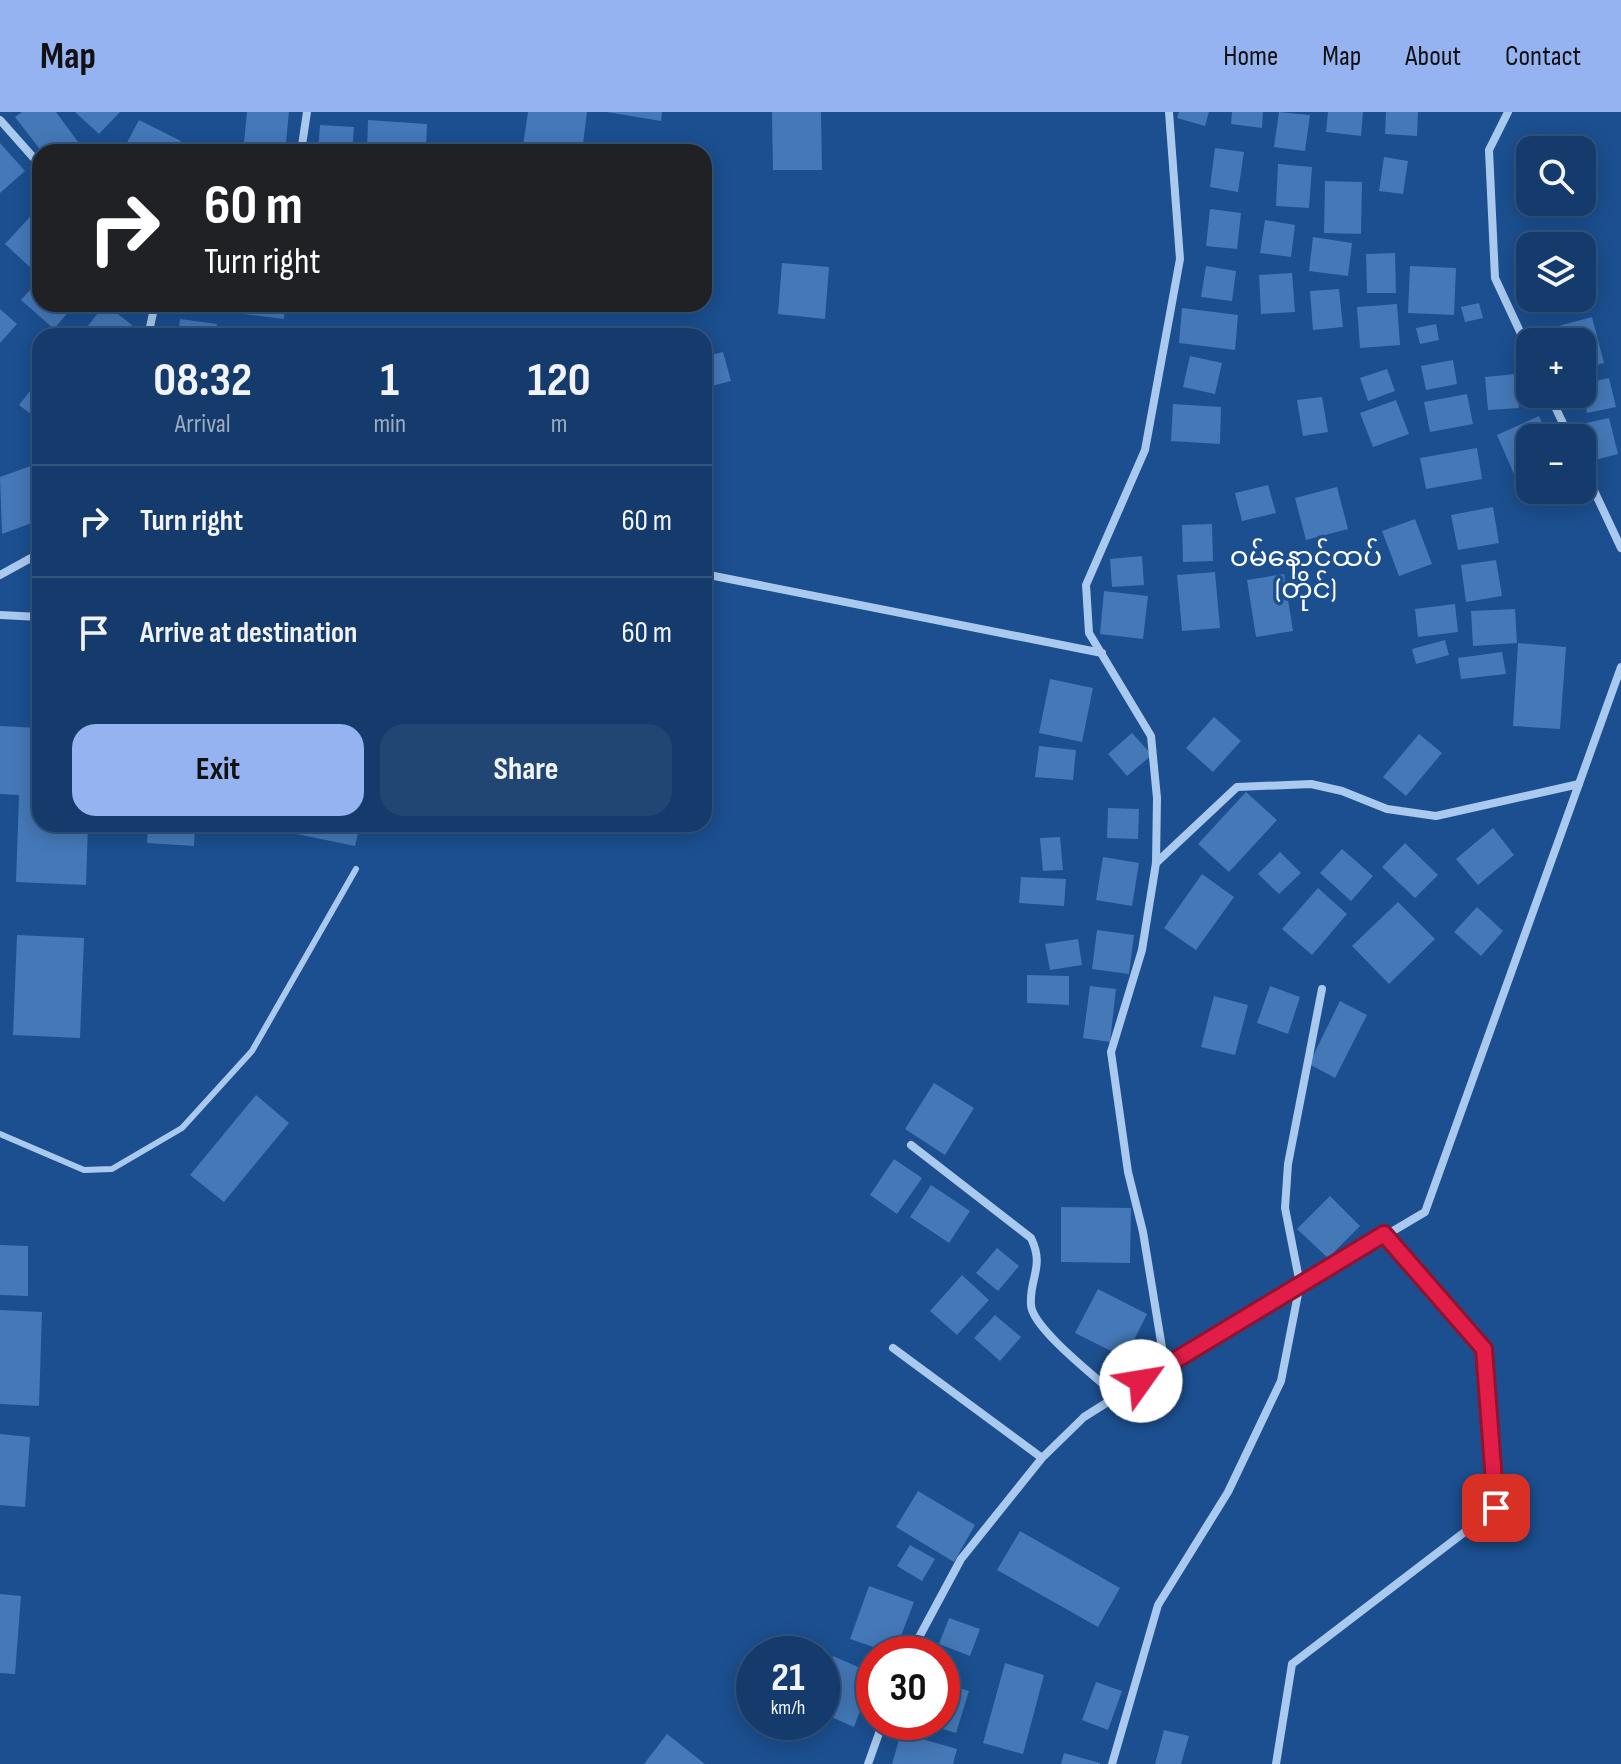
<!DOCTYPE html>
<meta charset="utf-8">
<style>
body{margin:0;font-family:"Sofia Sans Condensed","Noto Sans Myanmar",sans-serif;background:#214673;color:#f1f3f6;height:100vh;display:flex;flex-direction:column;font-size:30px;white-space:nowrap}
*{box-sizing:border-box;margin:0}
p{font-size:26px;color:#9dadc1}
.icon{flex:none;width:44px;height:44px;fill:none;stroke:currentColor;stroke-width:2;stroke-linecap:round;stroke-linejoin:round}
.map{position:relative;flex:1;overflow:hidden}
.side{position:absolute;left:32px;top:216px;width:680px;height:504px;display:flex;flex-direction:column;background:#143b6b;border-radius:24px;box-shadow:0 4px 20px #0003,0 0 0 2px #33557e}
.side>*{flex:none}
.hud{position:absolute;left:32px;top:32px;width:680px;height:168px;border-radius:24px;box-shadow:0 4px 20px #0003,0 0 0 2px #33557e;background:#202124;color:#fff;overflow:hidden}
.tools{position:absolute;left:1516px;top:24px;display:grid;gap:16px}
.tools a{display:grid;place-items:center;width:80px;height:80px;border-radius:16px;background:#143b6b;box-shadow:0 4px 20px #0003,0 0 0 2px #33557e;font-size:40px}
.speed{position:absolute;left:736px;top:1524px;display:flex;gap:16px;font-size:40px;font-weight:700;text-align:center}
.speed>*{display:grid;place-content:center;width:104px;height:104px;border-radius:50%;background:#143b6b;box-shadow:0 4px 20px #0003,0 0 0 2px #33557e;line-height:1}
.speed small{font-size:20px;font-weight:400}
.speed .limit{border:12px solid #d22;background:#fff;color:#111}
.pin{position:absolute;display:grid;place-items:center;width:68px;height:68px;color:#fff;margin:-34px;border-radius:16px;box-shadow:0 4px 12px #0006}
.me{position:absolute;width:88px;margin:-44px;rotate:58deg;stroke-linejoin:round;filter:drop-shadow(0 0 6px #0008)}
.turn{display:flex;align-items:center;gap:28px;height:168px;padding:0 40px;font-size:36px}
.turn .icon{width:104px;height:104px;stroke-width:2.5}
.turn b{display:block;font-size:56px;line-height:68px}
.eta{display:flex;justify-content:space-evenly;align-items:center;height:136px;text-align:center}
.eta b{font-size:48px;font-weight:700;line-height:56px}
.cta{display:flex;gap:16px;margin-top:auto;padding:16px 40px}
.cta a{flex:1;height:92px;border-radius:24px;background:#95b2f1;color:#111;font-size:32px;font-weight:700;line-height:92px;text-align:center}
.cta a+a{background:#214673;color:#f1f3f6}
ul{padding:0;list-style:none}
li{display:flex;align-items:center;gap:24px;height:112px;padding:0 40px;border-top:2px solid #33557e}
li div{flex:1}
li b{display:block;font-size:30px}
li em{font-style:normal}
header{display:flex;align-items:center;gap:48px;box-sizing:border-box;height:112px;padding:0 40px;background:#95b2f1;color:#111}
header strong{font-size:38px}
nav{display:flex;gap:44px;margin-inline-start:auto;font-size:28px}
.map>svg:first-child{display:block}
.building{fill:#4478b7}
.lines{fill:none;stroke-linecap:round;stroke-linejoin:round}
.lane{stroke:#a9c9ee;stroke-width:6}
.street{stroke:#a9c9ee;stroke-width:8}
.route-casing{stroke:#92132f;stroke-width:20}
.route{stroke:#e11d48;stroke-width:14}
.labels{text-anchor:middle;stroke-width:7;stroke-linejoin:round;paint-order:stroke}
.quarter-label{font-size:28px;fill:#fff;stroke:#1b4f8f}
</style>
<header>
<strong>Map</strong>
<nav><a>Home</a><a>Map</a><a>About</a><a>Contact</a></nav>
</header>
<div class="map">
<svg width="1621" height="1652" viewBox="0 0 1621 1652">
<rect width="100%" height="100%" fill="#1b4f8f"/>
<path class="building" d="M22,0H56L81,34L73,40H42L15,5Z
M75,0H120L99,22Z
M247,0H289L285,40H243Z
M528,0H587L582,40H522Z
M607,0H662L661,9Z
M772,0H821L822,58H773Z
M1179,0H1209L1205,14L1177,6Z
M1232,0H1263L1262,16L1231,12Z
M1279,0L1310,3L1305,39L1274,35Z
M1328,0H1363L1361,24L1326,20Z
M1386,0H1418L1417,24L1385,22Z
M139,8L181,29L175,40H122Z
M368,8L427,12L426,40H367Z
M320,13L354,15L352,40H318Z
M0,31L25,59L0,81Z
M1215,36L1244,40L1238,80L1210,75Z
M1384,45L1408,49L1403,82L1379,79Z
M1278,52L1312,55L1309,96L1276,94Z
M1325,69L1362,70L1361,122L1324,121Z
M40,94V150L33,158L5,132Z
M1210,97L1241,101L1237,137L1206,134Z
M1265,108L1295,113L1291,145L1260,141Z
M1313,125L1352,131L1348,164L1309,159Z
M1395,141L1396,181H1367L1366,142Z
M782,151L829,155L825,207L778,202Z
M1206,154L1236,159L1232,189L1201,185Z
M1410,154L1456,156L1454,203L1408,201Z
M1292,161L1295,200L1261,202L1259,163Z
M40,167V192H75L54,217L21,188Z
M1339,177L1343,215L1313,218L1310,179Z
M1479,191L1483,206L1465,210L1461,195Z
M105,192L132,213L123,224H80Z
M244,192H285L284,207L243,202Z
M1397,192L1400,233L1360,236L1357,195Z
M1182,196L1238,203L1235,238L1179,231Z
M0,197L17,212L0,231Z
M1592,205L1604,251L1582,257V230H1551L1547,217Z
M180,207L217,212L215,224H178Z
M1436,212L1439,228L1420,232L1416,216Z
M723,240L731,269L704,276V245Z
M1190,244L1222,251L1215,282L1183,275Z
M1453,248L1457,272L1426,278L1421,254Z
M1387,257L1395,279L1368,289L1360,266Z
M1516,262L1519,296L1488,298L1485,265Z
M1609,266L1616,295L1587,301L1582,272Z
M40,267V309L19,293Z
M1467,282L1473,312L1430,320L1424,290Z
M1322,285L1328,320L1303,324L1297,288Z
M1396,288L1409,322L1373,335L1360,301Z
M1173,292L1221,295L1220,332L1171,329Z
M1539,304L1549,326H1530V363L1517,369L1497,323Z
M1609,306L1618,342L1595,348L1586,311Z
M1477,336L1482,367L1426,377L1420,346Z
M39,351L40,408L2,422L0,365Z
M1268,373L1276,401L1242,409L1235,381Z
M1337,375L1348,417L1306,428L1295,386Z
M1493,395L1499,431L1458,438L1451,403Z
M1415,407L1432,452L1399,464L1382,419Z
M1212,412L1213,449L1183,450L1182,413Z
M1142,444L1144,473L1112,475L1110,447Z
M1496,448L1502,484L1466,490L1461,453Z
M1215,460L1220,516L1182,519L1177,463Z
M1284,462L1293,519L1256,525L1247,468Z
M1104,479L1148,484L1143,527L1100,522Z
M1455,492L1458,520L1418,525L1415,497Z
M1515,497L1517,531L1473,534L1471,499Z
M1445,528L1449,543L1416,552L1412,537Z
M1518,531L1566,535L1560,617L1513,614Z
M1502,540L1506,562L1461,567L1458,546Z
M1050,567L1093,576L1082,630L1039,621Z
M1214,605L1241,629L1213,660L1186,636Z
M0,614L40,616V712H88L86,773L16,770L19,683L0,682Z
M1132,621L1152,643L1127,664L1108,642Z
M1419,622L1442,641L1406,684L1383,665Z
M1039,634L1076,638L1073,668L1035,665Z
M1246,680L1277,708L1229,760L1198,732Z
M1108,696L1139,697L1138,727L1107,726Z
M148,712H195L194,734L147,731Z
M288,712H360L355,734L287,720Z
M1493,716L1514,743L1478,773L1456,747Z
M1060,725L1063,758L1043,759L1040,726Z
M1405,731L1438,763L1415,786L1382,755Z
M1342,737L1373,764L1351,789L1320,761Z
M1280,740L1301,761L1279,782L1258,762Z
M1103,745L1139,751L1132,794L1096,788Z
M1202,762L1234,785L1196,838L1164,816Z
M1021,765L1066,767L1064,794L1019,791Z
M1318,776L1347,802L1312,843L1282,817Z
M1398,790L1435,827L1389,872L1352,834Z
M1477,795L1503,819L1481,844L1454,820Z
M1097,818L1134,823L1129,862L1092,857Z
M17,823L84,826L80,926L13,923Z
M1078,827L1082,853L1050,858L1045,832Z
M1027,863L1069,864V893L1027,891Z
M1090,874L1116,877L1110,930L1083,926Z
M1270,874L1300,885L1288,922L1257,911Z
M1214,884L1248,893L1235,943L1201,935Z
M1340,889L1367,903L1335,966L1309,952Z
M934,971L974,996L945,1043L905,1017Z
M256,983L289,1011L224,1090L190,1063Z
M894,1047L922,1066L897,1102L870,1083Z
M931,1073L970,1099L949,1131L910,1105Z
M1330,1084L1360,1114L1328,1146L1297,1117Z
M1061,1095L1131,1096L1130,1151L1061,1150Z
M0,1133L28,1134V1184L0,1183Z
M997,1136L1019,1154L998,1179L976,1161Z
M962,1163L989,1188L957,1223L930,1199Z
M1098,1177L1147,1202L1125,1246L1075,1221Z
M0,1198L42,1200L39,1294L0,1292Z
M995,1203L1021,1225L1000,1249L974,1226Z
M0,1322L30,1325L25,1395L0,1393Z
M918,1379L975,1413L954,1450L896,1415Z
M1020,1419L1120,1476L1098,1515L997,1458Z
M910,1433L935,1447L922,1469L897,1454Z
M869,1474L914,1490L894,1542L850,1527Z
M0,1482L21,1484L15,1562L0,1561Z
M949,1506L980,1517L970,1544L939,1532Z
M833,1544L874,1562L854,1615L822,1601V1572Z
M1005,1551L1044,1563L1023,1642L983,1631Z
M1096,1570L1122,1579L1108,1618L1082,1608Z
M942,1571L969,1579L956,1621L923,1611L942,1610Z
M1164,1618L1189,1624L1181,1652H1155Z
M901,1621L957,1637L953,1652H892Z
M667,1622L705,1652H644Z
M1064,1641L1100,1651V1652H1061Z"/>
<g class="lines">
<path class="lane" d="M0,1022L84,1058L112,1057L182,1016L252,939L356,757"/>
<path class="street" d="M1508,0L1489,38L1495,166L1530,241
M0,8L40,53
M301,40L307,0
M148,224L155,192
M1549,282L1570,326
M1582,353L1621,436
M704,462L1102,541
M0,463L40,441
M0,503L40,505
M1156,751L1237,675L1311,672L1342,679L1387,697L1436,704L1579,672
M911,1033L1031,1126C1045,1155 1029,1166 1031,1193C1032,1216 1098,1267 1117,1284
M893,1236L1042,1346
M1165,1254L1425,1100L1621,555
M910,1542L961,1447L1042,1346L1084,1305L1165,1254L1143,1120L1128,1060L1111,940L1142,838L1156,751L1157,686L1151,624L1089,521L1086,473L1145,338L1180,147L1169,0
M868,1652L883,1610
M1112,1652L1158,1493L1228,1380L1281,1269L1300,1172L1285,1096L1288,1052L1322,877
M1276,1652L1292,1552L1496,1396L1484,1237L1384,1122"/>
</g>
<g class="lines">
<g class="route-casing">
<path id="route" d="M1141,1269L1384,1122L1484,1237L1496,1396"/>
</g>
<use href="#route" class="route"/>
</g>
<g class="labels">
<g class="quarter-label">
<text x="1306" y="454">ဝမ်နောင်ထပ်<tspan x="1306" dy="32">(တိုင်)</tspan></text>
</g>
</g>
</svg>
<div class="tools">
<a><svg class="icon" aria-label="search" viewBox="0 0 24 24"><circle cx="10" cy="10" r="6"/><path d="M15 15l6 6"/></svg></a>
<a><svg class="icon" aria-label="layers" viewBox="0 0 24 24"><path d="M12 4l9 5-9 5-9-5zM3 14l9 5 9-5"/></svg></a>
<a>+</a>
<a>−</a>
</div>
<div class="speed"><div>21<small>km/h</small></div><div class="limit">30</div></div>
<div class="pin" style="left:1496px;top:1396px;background:#d93025"><svg class="icon" aria-label="arrive" viewBox="0 0 24 24"><path d="M6 21V4h12l-3 4 3 4H6"/></svg></div>
<svg class="me" style="left:1141px;top:1269px" viewBox="-20 -20 40 40"><circle r="19" fill="#fff"/><path d="M0-13L10 11 0 6-10 11z" fill="#e11d48"/></svg>
<div class="hud">
<div class="turn"><svg class="icon" aria-label="right" viewBox="0 0 24 24"><path d="M7 20v-9h11M14 6l5 5-5 5"/></svg><div><b>60 m</b>Turn right</div></div>
</div>
<section class="side">
<div class="eta">
<div><b>08:32</b><p>Arrival</p></div>
<div><b>1</b><p>min</p></div>
<div><b>120</b><p>m</p></div>
</div>
<ul>
<li><svg class="icon" aria-label="right" viewBox="0 0 24 24"><path d="M7 20v-9h11M14 6l5 5-5 5"/></svg><div><b>Turn right</b></div><em>60 m</em></li>
<li><svg class="icon" aria-label="arrive" viewBox="0 0 24 24"><path d="M6 21V4h12l-3 4 3 4H6"/></svg><div><b>Arrive at destination</b></div><em>60 m</em></li>
</ul>
<div class="cta"><a>Exit</a><a>Share</a></div>
</section>
</div>
